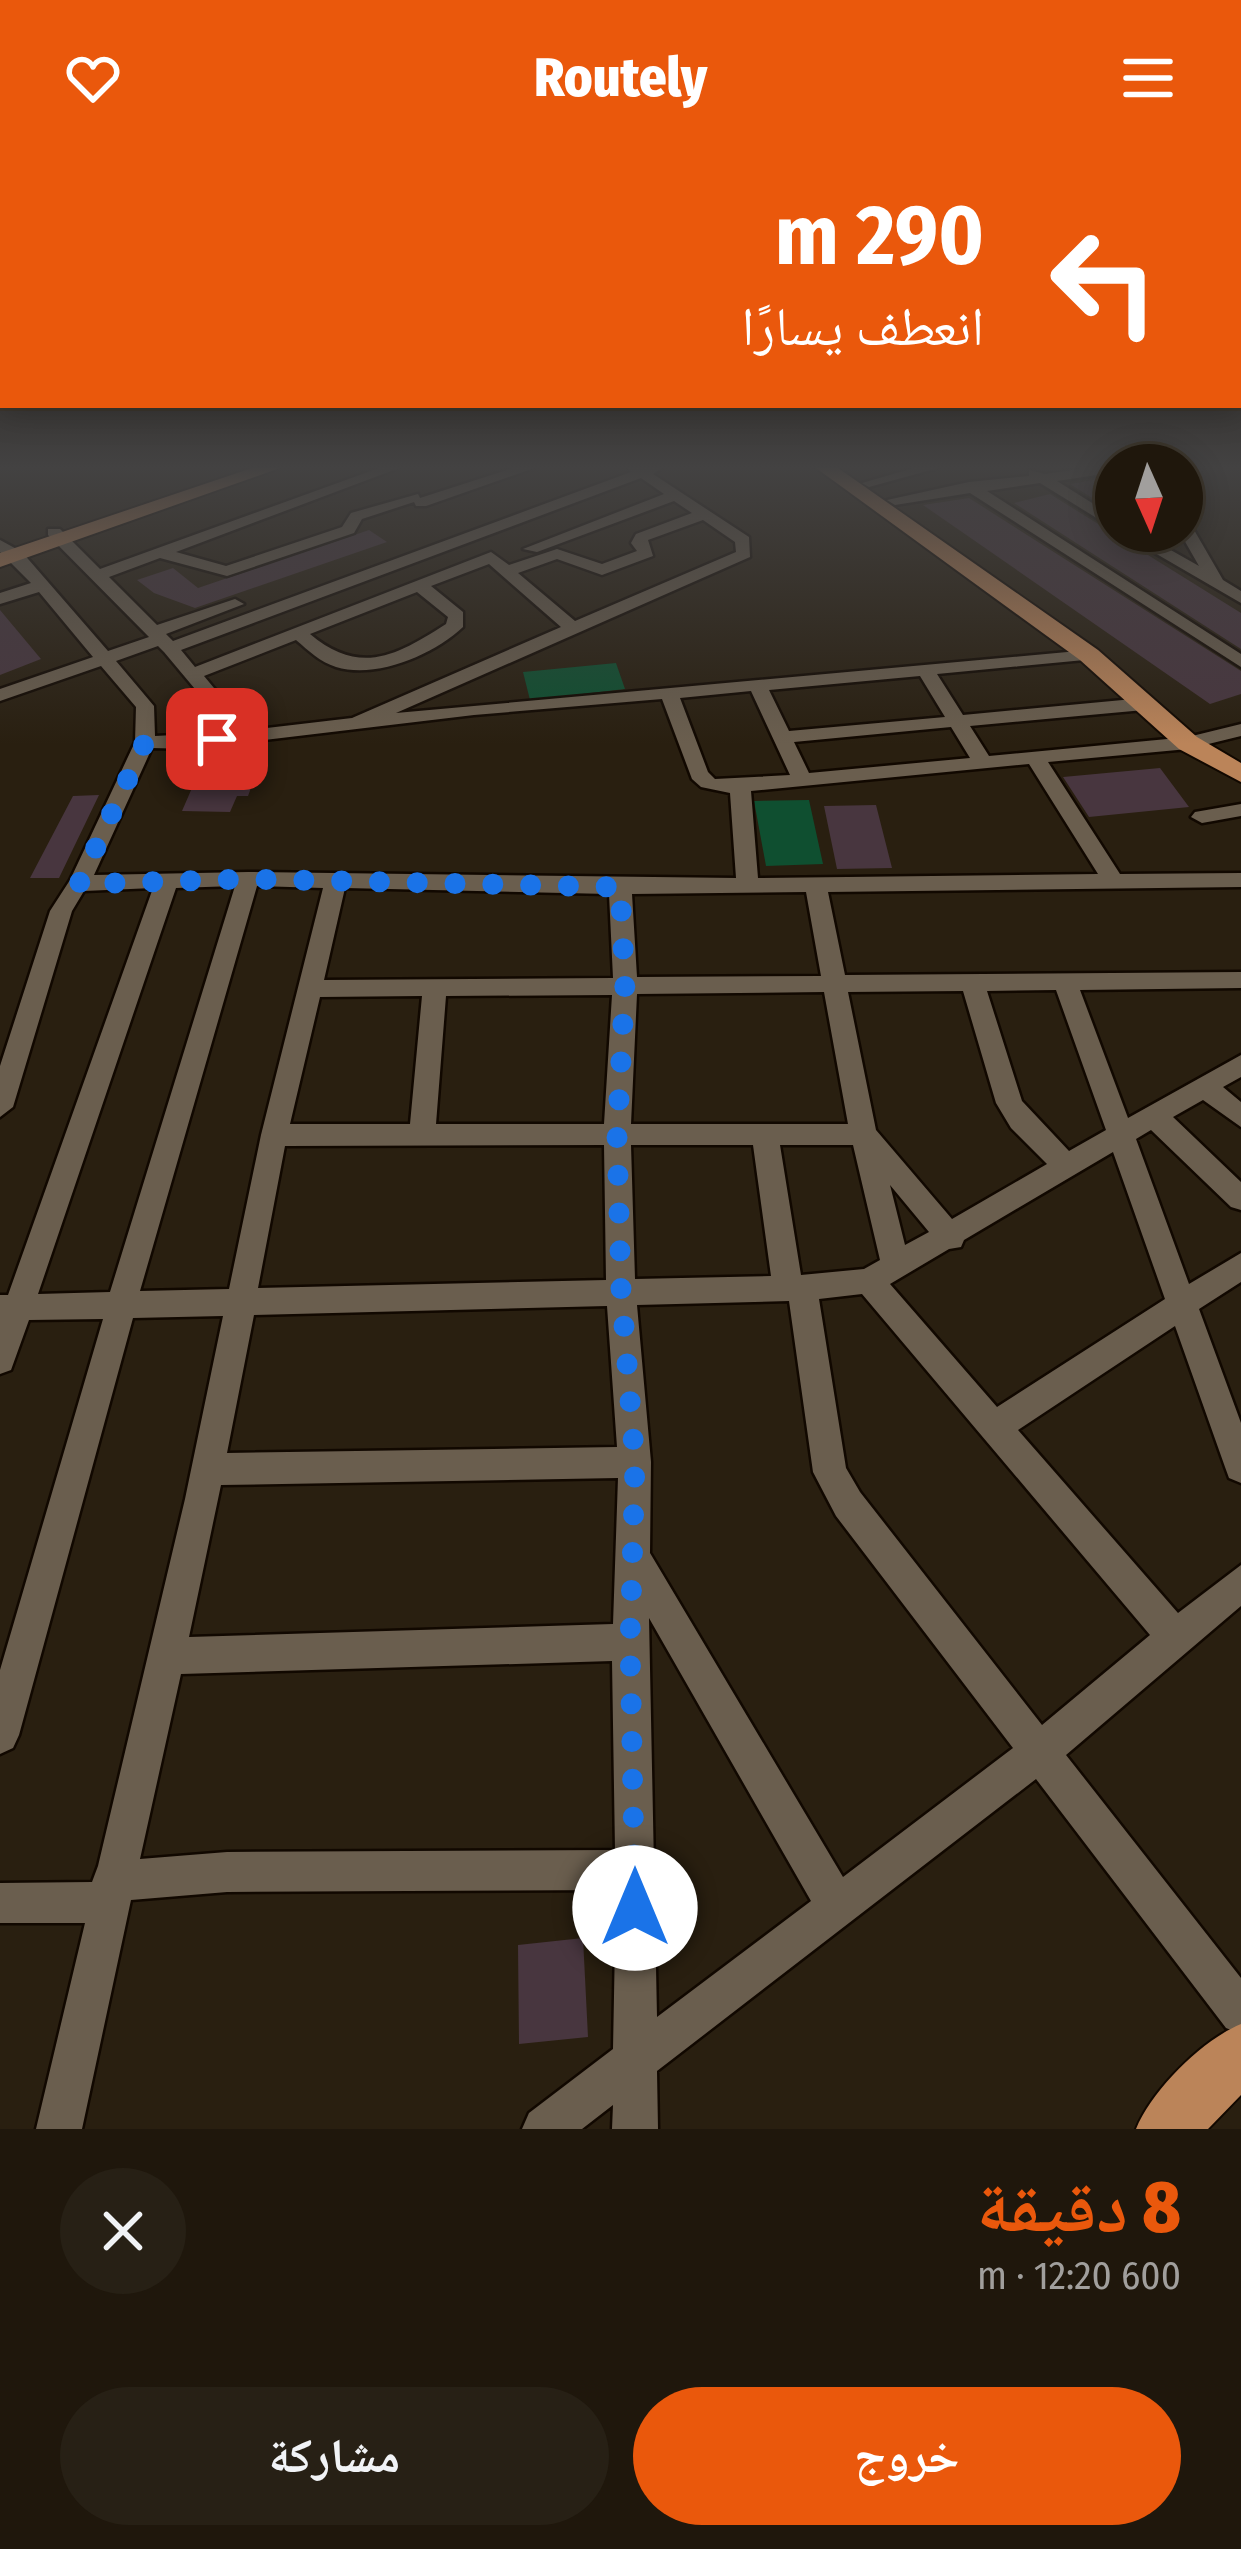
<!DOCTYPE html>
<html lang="ar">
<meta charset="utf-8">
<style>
body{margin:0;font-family:"Fira Sans Condensed","Noto Naskh Arabic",sans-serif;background:#272015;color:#f1f3f6;direction:rtl;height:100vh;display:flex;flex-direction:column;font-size:45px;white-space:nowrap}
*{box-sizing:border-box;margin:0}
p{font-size:39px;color:#a19f9d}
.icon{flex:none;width:66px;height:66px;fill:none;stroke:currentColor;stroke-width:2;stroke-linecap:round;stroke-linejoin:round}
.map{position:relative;height:1973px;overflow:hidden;direction:ltr}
.panel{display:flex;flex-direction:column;background:#1f170c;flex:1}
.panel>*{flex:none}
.banner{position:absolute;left:0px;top:0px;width:1242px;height:252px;box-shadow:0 6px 30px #0003,0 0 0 3px #3c362d;direction:rtl;background:#ea580c;color:#fff;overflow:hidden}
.needle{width:78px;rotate:177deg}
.buttons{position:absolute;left:1095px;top:288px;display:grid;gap:24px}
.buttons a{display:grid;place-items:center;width:108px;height:108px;border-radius:50%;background:#1f170c;box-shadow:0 6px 30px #0003,0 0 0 3px #3c362d;font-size:60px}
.pin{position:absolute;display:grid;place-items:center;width:102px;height:102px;color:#fff;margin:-51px;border-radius:24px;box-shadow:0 6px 18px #0006}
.me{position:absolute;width:132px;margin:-66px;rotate:0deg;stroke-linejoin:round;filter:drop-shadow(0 0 9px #0008)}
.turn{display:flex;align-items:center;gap:42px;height:252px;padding:0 60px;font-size:54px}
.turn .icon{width:156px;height:156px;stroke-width:2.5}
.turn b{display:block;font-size:84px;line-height:102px}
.round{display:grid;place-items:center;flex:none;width:126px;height:126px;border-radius:63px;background:#272015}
.head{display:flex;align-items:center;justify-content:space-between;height:204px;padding:0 60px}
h1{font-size:72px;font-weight:800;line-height:90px;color:#ea580c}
.cta{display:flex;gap:24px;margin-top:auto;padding:24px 60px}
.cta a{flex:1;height:138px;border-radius:72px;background:#ea580c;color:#fff;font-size:48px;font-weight:800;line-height:138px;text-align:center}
.cta a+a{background:#272015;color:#f1f3f6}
header{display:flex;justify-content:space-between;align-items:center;height:156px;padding:0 60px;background:#ea580c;color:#fff;font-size:54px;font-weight:800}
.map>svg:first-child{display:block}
.green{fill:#0f4f30}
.building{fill:#48363f}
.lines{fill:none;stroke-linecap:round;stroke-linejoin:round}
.minor-casing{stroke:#110800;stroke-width:5}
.major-casing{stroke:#110800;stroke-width:4}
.minor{fill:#6a5e4e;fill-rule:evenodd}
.major{fill:#bb8459;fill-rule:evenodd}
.route{stroke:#1a73e8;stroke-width:21;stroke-dasharray:0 37.8}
</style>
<header><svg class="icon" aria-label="menu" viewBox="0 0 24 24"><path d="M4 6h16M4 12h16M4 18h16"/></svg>Routely<svg class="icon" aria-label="heart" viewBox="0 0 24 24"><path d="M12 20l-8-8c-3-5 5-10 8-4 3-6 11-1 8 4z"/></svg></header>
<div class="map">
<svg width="1241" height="1973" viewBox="0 0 1241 1973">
<rect width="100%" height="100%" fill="#291f10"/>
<path class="green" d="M616,507L625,533L530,544L523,516Z
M809,644L823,708L766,710L754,645Z"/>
<path class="building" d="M1105,322L1116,328V357L1070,328Z
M1050,338L1241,457V493L1014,347Z
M969,342L1241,515V538L1210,548L923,349Z
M369,374L387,386L195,452L154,437L137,424L173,412L198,432Z
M0,454L41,503L0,519Z
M1160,612L1189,651L1089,661L1063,621Z
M229,620L255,621L248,640H237L230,656L182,655L195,625L227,626Z
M99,639L59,722H30L73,640Z
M876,649L892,712L837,713L824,650Z
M583,1782L588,1881L519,1888L518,1789Z"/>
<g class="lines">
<g class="minor-casing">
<path id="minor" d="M379,312H399L176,396L226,410L342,371L351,357L418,338L420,342L513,312H534L426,350H416L414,346L362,363L354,377L227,420L160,402L109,421L157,469L235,443L244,448L166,478L173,485L631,316L628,312H662L653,318L749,381L750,401L396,557L1089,494L1095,495V503L937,518L963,559L1144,542L1153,548L1144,554L970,570L989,600L1188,581L1241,568V580L1188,593L1048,606L1120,718L1241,717V731L828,736L845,819L1241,816V832L1080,834L1128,962L1241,899V921L1223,931L1241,946V971L1203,944L1173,961L1241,1026V1054L1231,1051L1151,974L1136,983L1189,1128L1241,1097V1126L1199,1153L1241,1267V1327L1229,1322L1225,1311L1175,1170L1018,1274L1178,1457L1241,1409V1450L1066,1599L1241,1822V1878L1226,1872L1036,1623L657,1915L658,1973H612L613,1949L582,1973H522L529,1957L613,1893L616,1734L227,1736L131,1744L82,1973H36L85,1767H0V1727L92,1726L98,1710L185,1343L223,1160L133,1162L19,1579L13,1592L0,1598V1514L103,1163L29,1164L11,1214L0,1218V1139H8L153,732L84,735L72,755L13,951L0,961V910L50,755L70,724L135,586L136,551L101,510L0,545V533L93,501L39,436L0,448V437L31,427L0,396V384L22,396L108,495L149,481L48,379V373H60L100,413ZM641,322L664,338L523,393L537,396L674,345L692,357L636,378L631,387L637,395L602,408L557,393L509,409L491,396L195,511L181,494ZM703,364L735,386L736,396L575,465L518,417L557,403L602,419L653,400L648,384ZM489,408L561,471L352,562L249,574L204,520L296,484C309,495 320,506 336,511C377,523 433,499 463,471V456L431,430ZM417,436L448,461L446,468C396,500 360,520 310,478ZM158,490L164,496L231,576L155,580L154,550L116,505ZM920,520L945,561L789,575L769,534ZM751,535L790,619L715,623L708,616L680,542ZM662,543L692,623L701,631L730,637L736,722L248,716L94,719L152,592L190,593L474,559ZM951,571L970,602L809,617L794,586ZM1029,608L1098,718L758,722L751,635ZM235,730L110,1136L38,1138L176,732ZM257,730L323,732L261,979L229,1133L140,1135ZM345,732L609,738L613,822L324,824ZM806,736L821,820L637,821L632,738ZM1056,834L1106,974L1069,995L1022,945L987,835ZM963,835L996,947L1011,972L1047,1008L952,1063L876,974L848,836ZM824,836L848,968H631L637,838ZM612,839L604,968H436L446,840ZM422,840L410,968H290L320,841ZM604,989L606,1124L258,1132L285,990ZM631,989H753L771,1120L635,1123ZM780,989H853L880,1104L864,1113L801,1119ZM1113,996L1165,1143L997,1251L890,1128L949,1093L961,1091L964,1084ZM890,1029L929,1076L905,1089ZM862,1138L1150,1479L1042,1569L860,1336L846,1312L819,1143ZM789,1145L813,1316L836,1360L1013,1592L843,1721L650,1397L651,1306L637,1149ZM607,1150L617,1291L227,1297L254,1159ZM618,1322L613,1468L189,1481L221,1329ZM649,1462L811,1745L657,1861ZM612,1505L615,1694L227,1696L140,1703L181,1518Z
M914,312H938L869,331L862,327Z
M1086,312H1116V316L1057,325L1116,362V374L1040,327L987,335L1241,498V511L970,337L895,349L887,344L969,326L1029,320V314L1045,318Z
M1188,312H1202L1190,341L1182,346V324Z
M1182,362L1190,367L1223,424L1241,435V447L1117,375H1137L1199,410L1179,375Z
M1241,648V660L1202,667L1191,661L1195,656Z"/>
</g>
<g class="major-casing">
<path id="major" d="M252,312H280L0,411V397Z
M816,312H838L1098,494L1197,581L1241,607V626L1179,593L1080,504Z
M1241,1868V1939L1208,1973H1136C1152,1934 1202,1884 1241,1868Z"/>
</g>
<use href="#minor" class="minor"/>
<use href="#major" class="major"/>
</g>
<linearGradient id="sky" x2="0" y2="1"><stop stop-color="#171109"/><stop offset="0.53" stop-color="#434242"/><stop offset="1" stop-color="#434242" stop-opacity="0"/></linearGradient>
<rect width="1241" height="588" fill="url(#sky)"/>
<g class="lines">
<path class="route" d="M217,583L145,586L79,728L248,723L620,731L625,827L617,982L621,1133L635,1306L630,1486L635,1752"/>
</g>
</svg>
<div class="buttons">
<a><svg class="needle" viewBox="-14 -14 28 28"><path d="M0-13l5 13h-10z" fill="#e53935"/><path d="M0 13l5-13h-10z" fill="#a19f9d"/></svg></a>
</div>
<div class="pin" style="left:217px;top:583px;background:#d93025"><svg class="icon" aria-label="arrive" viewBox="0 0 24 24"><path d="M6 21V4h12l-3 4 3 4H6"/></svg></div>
<svg class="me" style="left:635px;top:1752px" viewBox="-20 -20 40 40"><circle r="19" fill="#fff"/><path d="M0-13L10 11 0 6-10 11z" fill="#1a73e8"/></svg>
<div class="banner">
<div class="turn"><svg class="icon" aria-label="left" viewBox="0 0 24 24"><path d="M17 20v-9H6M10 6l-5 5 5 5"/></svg><div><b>290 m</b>انعطف يسارًا</div></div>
</div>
</div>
<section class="panel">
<div class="head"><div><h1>8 دقيقة</h1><p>600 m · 12:20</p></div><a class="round"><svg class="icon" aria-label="close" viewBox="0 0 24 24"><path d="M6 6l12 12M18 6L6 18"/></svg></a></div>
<div class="cta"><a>خروج</a><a>مشاركة</a></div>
</section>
